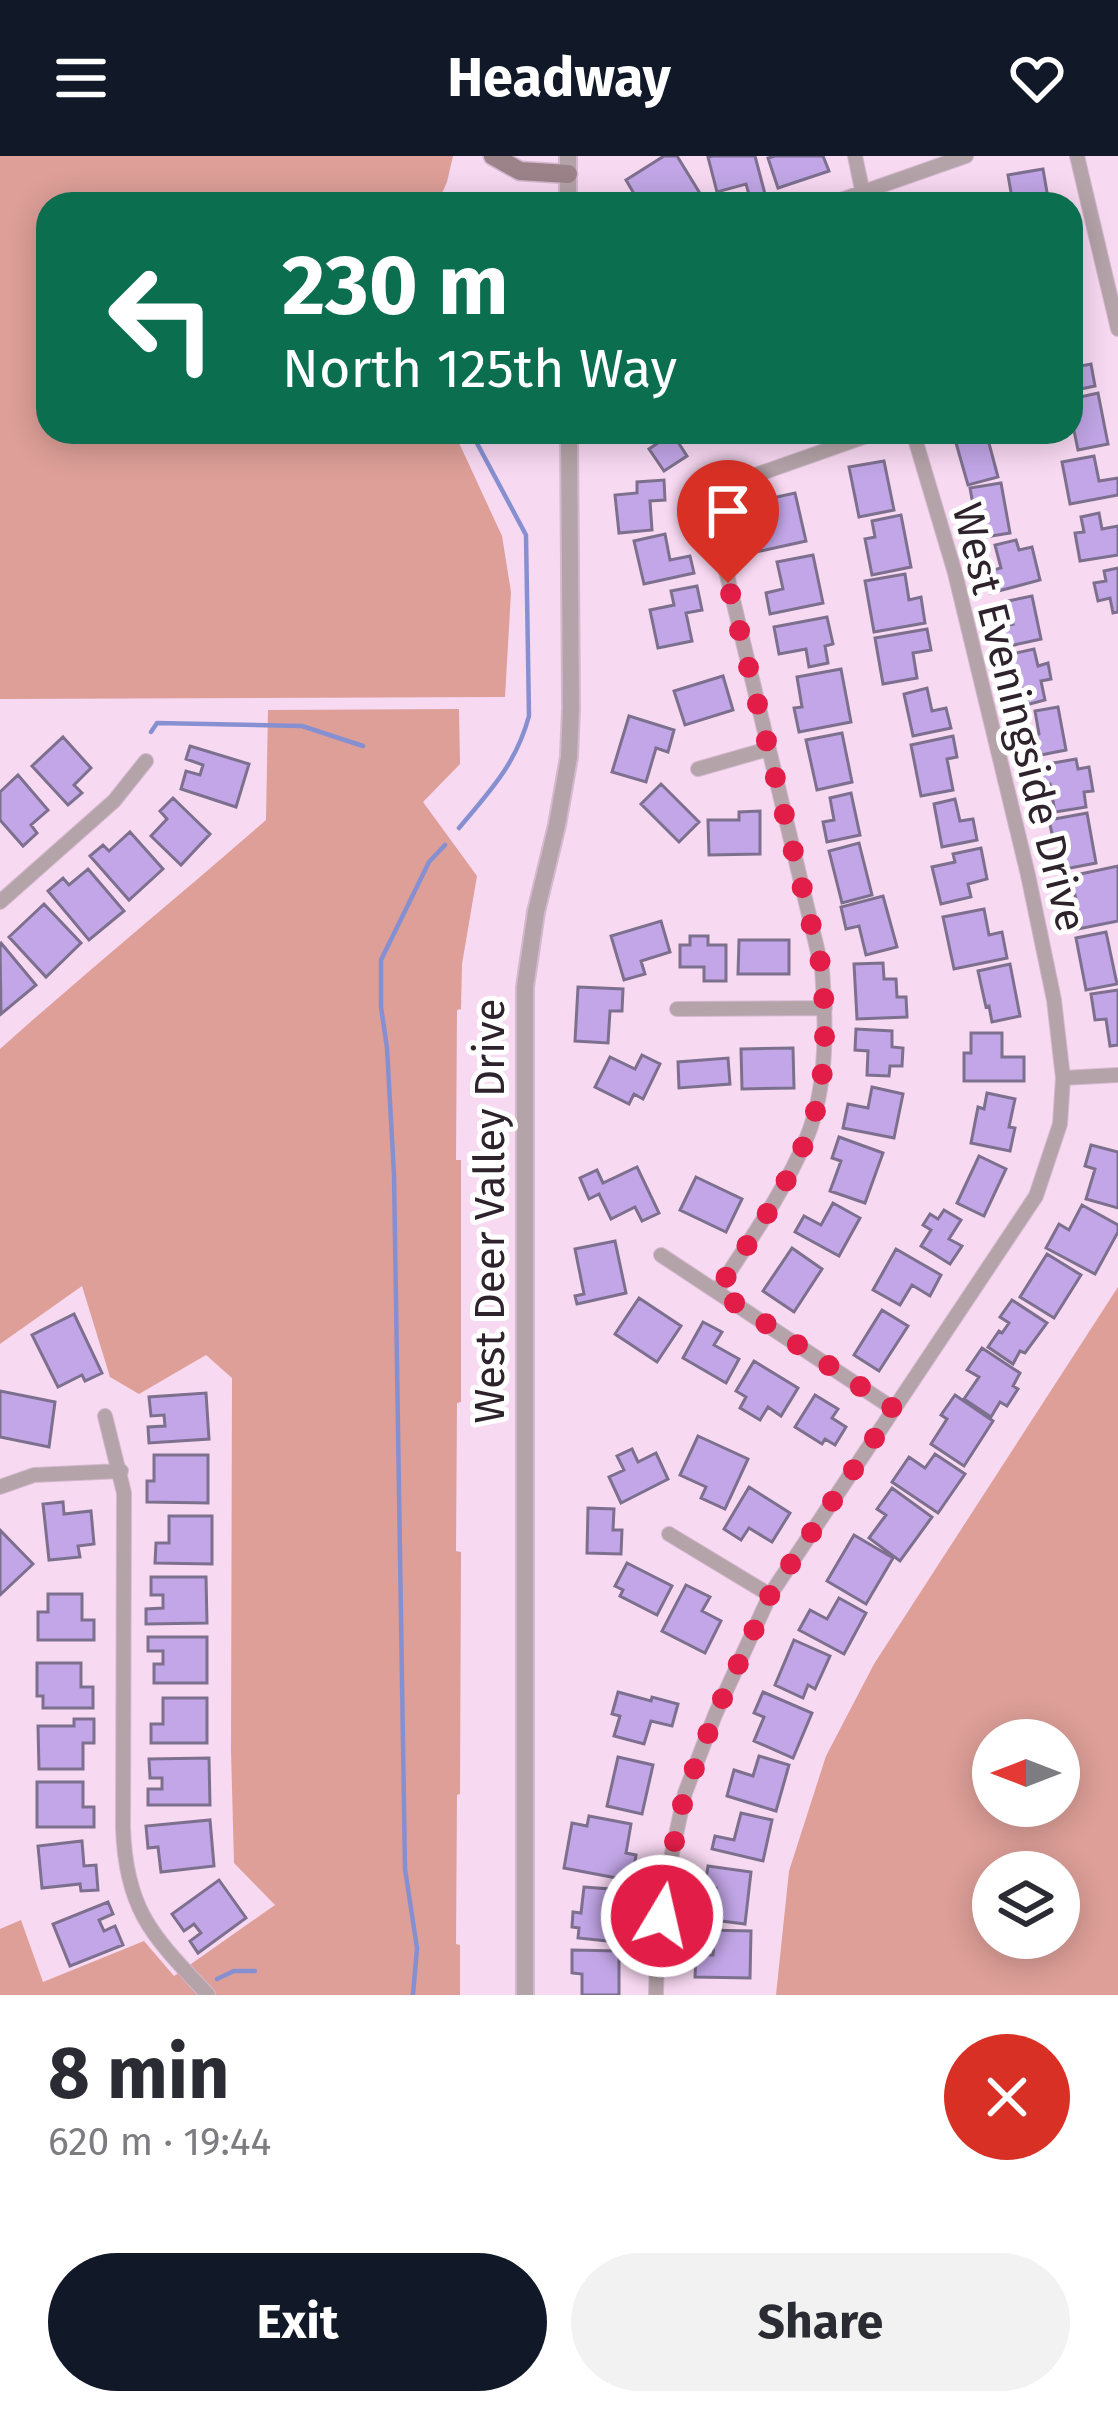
<!DOCTYPE html>
<meta charset="utf-8">
<style>
body{margin:0;font-family:"Fira Sans",sans-serif;background:#f2f2f3;color:#2b2b33;height:100vh;display:flex;flex-direction:column;font-size:45px;white-space:nowrap}
*{box-sizing:border-box;margin:0}
p{font-size:39px;color:#7c7c81}
.icon{flex:none;width:66px;height:66px;fill:none;stroke:currentColor;stroke-width:2;stroke-linecap:round;stroke-linejoin:round}
.map{position:relative;height:1839px;overflow:hidden}
.drawer{display:flex;flex-direction:column;background:#fff;flex:1}
.drawer>*{flex:none}
.guide{position:absolute;left:36px;top:36px;width:1047px;height:252px;border-radius:36px;box-shadow:0 6px 30px #0003;background:#0b6e4f;color:#fff;overflow:hidden}
.needle{width:78px;rotate:270deg}
.tools{position:absolute;left:972px;top:1563px;display:grid;gap:24px}
.tools a{display:grid;place-items:center;width:108px;height:108px;border-radius:50%;background:#fff;box-shadow:0 6px 30px #0003;font-size:60px}
.pin{position:absolute;display:grid;place-items:center;width:102px;height:102px;color:#fff;margin:-123px -51px;border-radius:50% 50% 50% 0;rotate:-45deg;box-shadow:0 0 12px #0007}
.pin .icon{rotate:45deg}
.me{position:absolute;width:132px;margin:-66px;rotate:9deg;stroke-linejoin:round;filter:drop-shadow(0 0 9px #0008)}
.turn{display:flex;align-items:center;gap:42px;height:252px;padding:0 48px;font-size:54px}
.turn .icon{width:156px;height:156px;stroke-width:2.5}
.turn b{display:block;font-size:84px;line-height:102px}
.round{display:grid;place-items:center;flex:none;width:126px;height:126px;border-radius:63px;background:#f2f2f3}
.overview{display:flex;align-items:center;justify-content:space-between;height:204px;padding:0 48px}
h1{font-size:72px;font-weight:700;line-height:90px}
.button{display:flex;gap:24px;margin-top:auto;padding:24px 48px}
.button a{flex:1;height:138px;border-radius:72px;background:#111827;color:#fff;font-size:48px;font-weight:700;line-height:138px;text-align:center}
.button a+a{background:#f2f2f3;color:#2b2b33}
header{display:flex;justify-content:space-between;align-items:center;height:156px;padding:0 48px;background:#111827;color:#fff;font-size:54px;font-weight:700}
.map>svg:first-child{display:block}
.green{fill:#dd9f98;fill-rule:evenodd}
.lines{fill:none;stroke-linecap:round;stroke-linejoin:round}
.stream{stroke:#8690d0;stroke-width:4.5}
.building{fill:#c2a6e7;stroke:#7d708e;stroke-width:3}
.minor-casing{stroke:#d4b8ce;stroke-width:16}
.tertiary-casing{stroke:#d4b8ce;stroke-width:20}
.secondary-casing{stroke:#d4b8ce;stroke-width:21}
.minor{stroke:#b4a3a8;stroke-width:14}
.tertiary{stroke:#b4a3a8;stroke-width:16}
.secondary{stroke:#9c838a;stroke-width:18}
.route{stroke:#e11d48;stroke-width:21;stroke-dasharray:0 37.8}
.labels{text-anchor:middle;stroke-width:10;stroke-linejoin:round;paint-order:stroke}
.street-label{font-size:42px;fill:#2e232c;stroke:#fff}
</style>
<header><svg class="icon" aria-label="menu" viewBox="0 0 24 24"><path d="M4 6h16M4 12h16M4 18h16"/></svg>Headway<svg class="icon" aria-label="heart" viewBox="0 0 24 24"><path d="M12 20l-8-8c-3-5 5-10 8-4 3-6 11-1 8 4z"/></svg></header>
<div class="map">
<svg width="1118" height="1839" viewBox="0 0 1118 1839">
<rect width="100%" height="100%" fill="#f8d9f2"/>
<path class="green" d="M0,0H453L447,26L437,48H48V276H454L502,380L511,436L505,541L0,543Z
M459,553L460,608L423,646L477,720L462,808L461,853L457,854L456,1004H461V1246L457,1247L456,1395L461,1396L460,1638L457,1639L456,1788L460,1789V1839H0V1773L21,1764L43,1826L144,1785L174,1820L275,1749L234,1707L231,1594L232,1222L206,1199L139,1238L110,1221L82,1130L0,1188V893C87,815 178,741 266,664L268,554Z
M1118,1131V1839H776L789,1715L826,1600L874,1508ZM1059,1584V1650H993V1584ZM1059,1716V1782H993V1716Z"/>
<g class="lines">
<path class="stream" d="M474,48V47
M151,576L157,567L302,570L363,590
M459,672C490,635 516,608 529,560L526,379L471,276
M217,1823L234,1815H255
M413,1839L417,1792L405,1713L394,1019L387,892L381,851V804L429,706L445,689"/>
</g>
<path class="building" d="M664,0H677L701,39L686,48L675,46L671,48H640L626,24Z
M713,0H755L765,38L750,42L746,28L717,36L708,1Z
M775,0H823L829,15L778,32L768,2Z
M1043,13L1049,48H1013L1008,19Z
M1071,189L1076,211L1091,208L1095,230L1071,235Z
M1098,237L1108,288L1078,294L1071,260V243Z
M654,276H686L676,283L687,300L664,315L649,293L661,285Z
M967,276H986L998,321L968,329L954,280Z
M1094,300L1099,325L1118,322V339L1070,348L1062,306Z
M884,305L894,354L859,361L849,311Z
M664,324L665,344L650,345L652,374L619,377L615,339L637,337V326Z
M1001,327L1010,377L979,382L970,332Z
M795,337L806,385L756,396L751,375L769,371L763,344Z
M1099,357L1102,373L1118,370V399L1080,405L1075,377L1084,376L1081,361Z
M901,359L911,411L872,419L865,383L875,381L872,365Z
M665,378L670,404L690,400L694,417L644,428L634,385Z
M1016,384L1019,394L1032,391L1040,424L991,437L986,416L1001,412L995,389Z
M813,399L823,447L770,458L766,437L783,433L777,406Z
M1118,412V456L1113,457L1110,442L1098,445L1094,427L1106,425L1104,415Z
M905,418L909,444L921,441L925,467L874,476L865,425Z
M697,430L702,454L686,457L692,485L658,492L650,454L674,449L671,435Z
M1032,440L1041,483L1005,491L1000,471L1013,468L1008,445Z
M827,461L833,488L825,490L828,507L809,511L806,493L779,498L774,471Z
M927,473L931,494L913,497L917,522L883,528L875,482Z
M1034,493L1038,510L1048,507L1051,523L1041,525L1045,544L1019,551L1007,499Z
M841,513L851,566L799,576L794,552L802,551L797,521Z
M723,520L733,554L685,569L674,535Z
M927,532L932,555L946,552L951,572L913,580L904,538Z
M1058,551L1066,594L1031,601L1028,581L1039,578L1035,555Z
M629,560L674,574L668,596L656,592L646,626L612,616Z
M842,577L852,626L817,634L806,584Z
M953,580L957,601L947,603L953,634L921,640L911,589Z
M63,581L91,612L74,629L82,637L68,649L32,610Z
M190,590L249,608L236,651L181,633L186,615L200,619L203,609L186,603Z
M1076,603L1078,613L1089,611L1093,635L1084,636L1086,651L1055,656L1050,628L1040,630L1036,610Z
M18,619L48,654L31,669L37,677L23,690L0,664V636Z
M661,628L699,666L679,686L641,648Z
M851,637L860,679L827,686L823,666L834,664L830,642Z
M173,642L210,678L181,709L151,680L167,663L160,655Z
M955,643L960,665L973,663L977,684L942,691L934,648Z
M760,655V698L709,699L708,664H739V656Z
M1087,657L1096,707L1065,713L1060,686L1054,687L1049,664Z
M130,676L163,713L129,744L90,700L103,689L109,695Z
M859,687L872,739L842,747L829,695Z
M981,692L987,723L968,728L971,741L941,748L932,711L955,706L953,698Z
M1118,710V765L1073,774L1068,750L1077,748L1071,720Z
M88,713L124,755L89,784L48,735L63,722L69,729Z
M883,740L897,791L866,799L859,770L846,773L841,751Z
M44,748L81,787L46,821L9,781Z
M984,753L989,779L1002,776L1007,802L954,813L943,761Z
M661,765L670,796L641,805L645,818L624,824L611,780Z
M1106,776L1117,828L1086,834L1076,782Z
M690,780H708V789H726V825H704V811H680V789H690Z
M739,784H789V818H738Z
M1,787L36,829L1,858L0,788Z
M883,807L884,823H896L897,841H906L907,861L857,863L854,808Z
M1010,808L1020,860L992,866L989,850L986,851L978,815Z
M578,831L623,833L622,855H610L608,887L575,885Z
M1118,834V889L1110,890L1106,863L1095,864L1091,838Z
M856,873L892,875V891L903,892L902,910H890L889,920L867,919L868,895L855,894Z
M971,877H1002V901H1024V925H964V897H971Z
M793,892L794,932L742,933L741,893Z
M642,899L660,908L643,943L634,938L629,948L595,931L610,901L635,913Z
M728,902L730,928L679,932L678,906Z
M872,931L903,938L894,982L843,972L848,948L868,952Z
M987,937L1015,943L1009,971L1015,972L1010,995L971,987L978,951L984,953Z
M839,981L883,997L865,1047L830,1035L841,1005L832,1002Z
M1091,989L1118,996V1052L1086,1043L1095,1013L1085,1010Z
M979,1000L1006,1013L984,1060L957,1047Z
M637,1011L659,1057L642,1065L635,1051L611,1063L599,1038L589,1043L580,1022L597,1014L603,1027Z
M696,1021L742,1043L726,1076L680,1054Z
M833,1047L860,1062L839,1100L795,1076L804,1060L821,1069Z
M1082,1049L1118,1069V1076L1095,1118L1046,1092L1059,1068L1069,1074Z
M944,1054L961,1064L949,1083L962,1090L950,1108L921,1090L931,1074L923,1069L930,1058L938,1063Z
M615,1085L626,1137L577,1148L575,1140L584,1138L575,1093Z
M792,1092L822,1113L794,1156L763,1135Z
M896,1093L941,1119L930,1140L912,1129L900,1149L873,1134Z
M1047,1098L1081,1119L1054,1162L1020,1141Z
M639,1142L681,1170L657,1206L615,1178Z
M1012,1144L1047,1167L1025,1197L1020,1195L1013,1208L988,1191L999,1175L1002,1177L1009,1167L1000,1161Z
M882,1154L908,1170L879,1215L854,1199Z
M74,1158L102,1217L85,1225L82,1219L58,1231L32,1179Z
M703,1166L722,1176L714,1189L739,1203L726,1227L683,1202Z
M982,1192L1020,1217L1013,1230L1018,1233L1007,1250L1000,1246L991,1261L964,1243L979,1221L967,1214Z
M754,1205L798,1232L781,1260L768,1251L760,1264L740,1252L746,1241L736,1235Z
M0,1235L55,1246L49,1291L0,1281Z
M206,1237L209,1283L149,1287L148,1271L165,1270L164,1259L151,1260L149,1241Z
M815,1239L838,1253L832,1262L846,1271L835,1289L825,1283L822,1288L795,1271Z
M955,1239L993,1265L964,1310L931,1288L947,1263L941,1259Z
M698,1280L748,1303L725,1353L701,1342L706,1331L680,1319Z
M632,1293L638,1306L656,1297L668,1323L621,1347L609,1321L624,1314L617,1300Z
M935,1298L965,1318L938,1357L892,1326L909,1301L925,1312Z
M154,1299H208V1347L147,1346V1325H154Z
M749,1331L790,1357L772,1386L749,1372L741,1384L724,1373Z
M892,1332L932,1361L900,1405L869,1382L886,1359L877,1353Z
M63,1346L64,1358L91,1355L94,1388L78,1390L80,1401L49,1404L43,1348Z
M588,1352L614,1353L613,1374H622L621,1398L587,1397Z
M169,1360H212V1408L155,1407L156,1387H169Z
M0,1374L33,1408L0,1439Z
M854,1379L893,1402L866,1448L827,1425Z
M627,1407L672,1430L657,1459L620,1440L623,1434L615,1430Z
M151,1421H206L207,1467L146,1468V1453L163,1452V1439H151Z
M686,1429L710,1441L702,1455L721,1465L705,1497L662,1475Z
M48,1438H82V1464H94V1484H38V1456H48Z
M839,1442L866,1457L844,1498L799,1474L810,1454L827,1463Z
M148,1481H207V1527H154V1508H163V1495H148Z
M794,1484L830,1500L815,1533L808,1529L803,1542L775,1529Z
M37,1507H81V1531H93V1552H43V1540H37Z
M618,1536L651,1545L652,1541L678,1548L672,1570L651,1565L644,1588L614,1580L620,1560L612,1558Z
M763,1536L812,1557L793,1602L754,1585L764,1561L754,1557Z
M163,1542H207V1587H151V1568H163Z
M74,1563H94V1587H83V1613H39L38,1570H74Z
M759,1600L789,1609L776,1655L727,1640L734,1614L753,1620Z
M618,1601L653,1609L642,1658L607,1650Z
M209,1602L210,1649H148V1633H162V1622H150L149,1603Z
M37,1626H83V1651H94V1671H37Z
M741,1657L772,1664L763,1705L712,1693L715,1680L734,1684Z
M589,1660L631,1668L626,1697L636,1699L632,1725L564,1712L572,1667L587,1670Z
M210,1664L214,1710L161,1716L158,1691L148,1692L146,1670Z
M82,1685L84,1710L96,1709L98,1734L81,1735L80,1728L42,1732L38,1690Z
M708,1710L751,1716L745,1768L713,1764L716,1732L705,1730Z
M219,1724L246,1762L198,1797L190,1785L201,1777L194,1768L184,1775L172,1758Z
M584,1731L623,1734L618,1786L578,1782L579,1772L572,1771L573,1756L581,1757Z
M108,1746L113,1758L99,1764L104,1775L115,1770L123,1789L70,1810L53,1768Z
M705,1774L751,1775L750,1822L695,1821L696,1799H713L714,1787H705Z
M572,1794L619,1795V1839H582V1818L572,1817Z"/>
<g class="lines">
<g class="minor-casing">
<path id="minor" d="M855,0L865,48
M1077,0L1118,173
M829,48L966,0
M698,613L768,593
M0,746L114,645L146,605
M677,853L825,852
M1063,922L1118,919
M661,1099L894,1253
M717,1135C749,1085 785,1035 807,981C828,929 826,868 822,813L719,386L710,335L878,276
M105,1260L124,1337L123,1672C126,1756 154,1781 208,1839
M0,1331L34,1319L121,1315
M669,1378L770,1439
M656,1839L657,1795L666,1725L685,1637L715,1559L770,1439L1036,1040L1060,968L1063,922L1054,844L1028,719L955,417L913,276"/>
</g>
<g class="tertiary-casing">
<path id="tertiary" d="M568,0V48
M525,1839V831L536,756L557,669L569,601L571,552L569,276"/>
</g>
<g class="secondary-casing">
<path id="secondary" d="M493,0L520,15L568,18"/>
</g>
<use href="#minor" class="minor"/>
<use href="#tertiary" class="tertiary"/>
<use href="#secondary" class="secondary"/>
</g>
<g class="lines">
<path class="route" d="M662,1760L666,1725L685,1637L715,1559L770,1439L894,1253L717,1135C749,1086 785,1035 807,981C828,929 826,868 822,813L728,427"/>
</g>
<g class="labels">
<g class="street-label">
<text transform="translate(1020 561) rotate(76)" y="15">West Eveningside Drive</text>
<text transform="translate(489 1055) rotate(-90)" y="15">West Deer Valley Drive</text>
</g>
</g>
</svg>
<div class="tools">
<a><svg class="needle" viewBox="-14 -14 28 28"><path d="M0-13l5 13h-10z" fill="#e53935"/><path d="M0 13l5-13h-10z" fill="#7c7c81"/></svg></a>
<a><svg class="icon" aria-label="layers" viewBox="0 0 24 24"><path d="M12 4l9 5-9 5-9-5zM3 14l9 5 9-5"/></svg></a>
</div>
<div class="pin" style="left:728px;top:427px;background:#d93025"><svg class="icon" aria-label="arrive" viewBox="0 0 24 24"><path d="M6 21V4h12l-3 4 3 4H6"/></svg></div>
<svg class="me" style="left:662px;top:1760px" viewBox="-20 -20 40 40"><circle r="17" fill="#e11d48" stroke="#fff" stroke-width="3"/><path d="M0-11L8 9 0 5-8 9z" fill="#fff"/></svg>
<div class="guide">
<div class="turn"><svg class="icon" aria-label="left" viewBox="0 0 24 24"><path d="M17 20v-9H6M10 6l-5 5 5 5"/></svg><div><b>230 m</b>North 125th Way</div></div>
</div>
</div>
<section class="drawer">
<div class="overview"><div><h1>8 min</h1><p>620 m · 19:44</p></div><a class="round" style="background:#d93025;color:#fff"><svg class="icon" aria-label="close" viewBox="0 0 24 24"><path d="M6 6l12 12M18 6L6 18"/></svg></a></div>
<div class="button"><a>Exit</a><a>Share</a></div>
</section>
